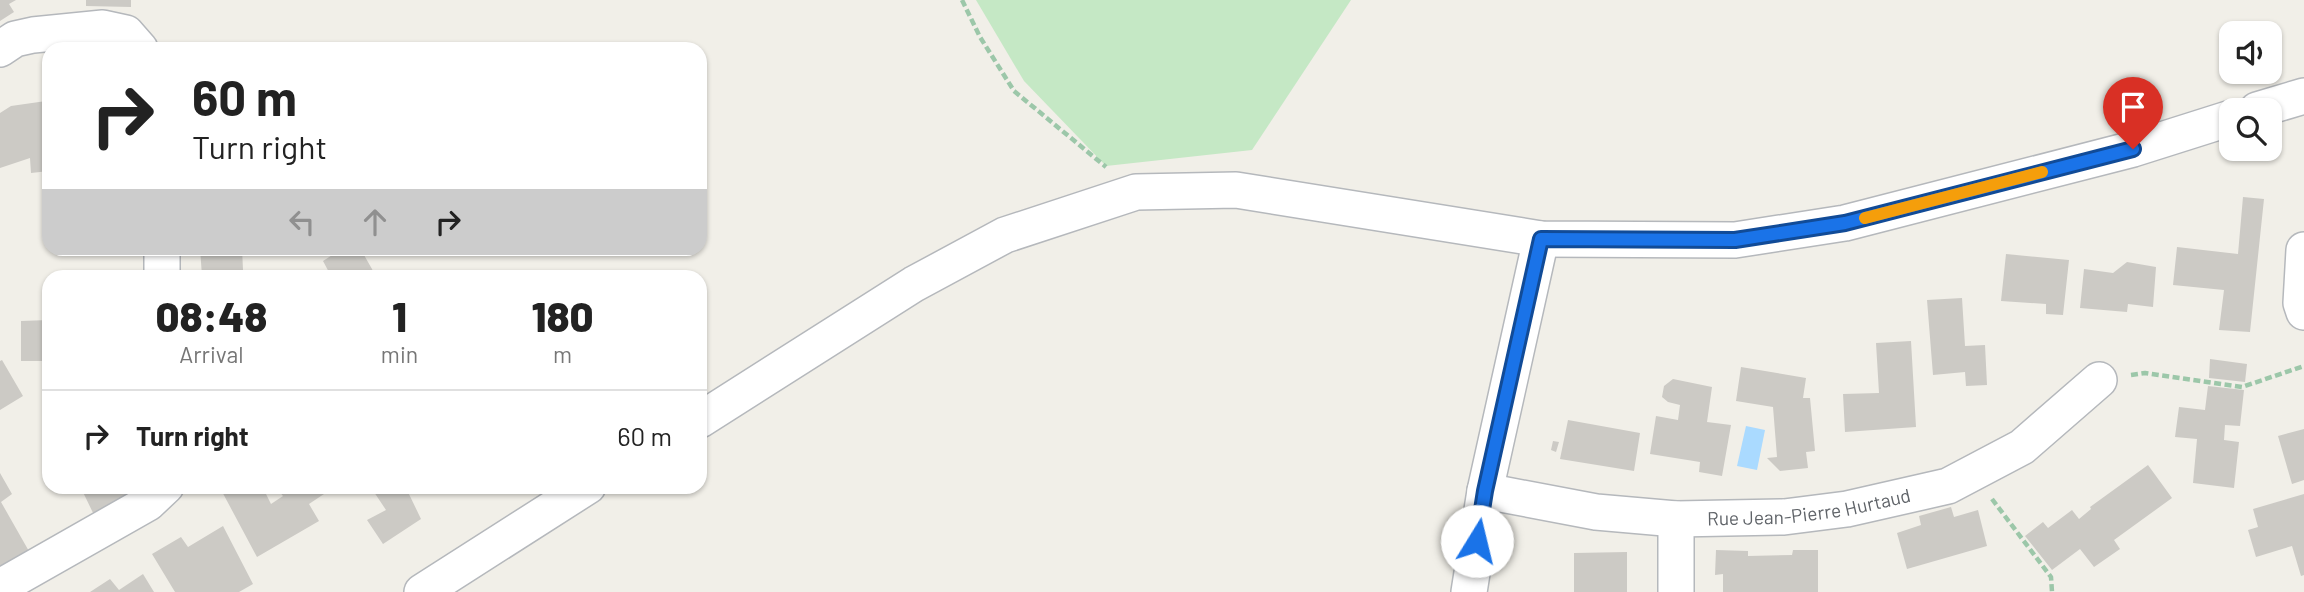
<!DOCTYPE html>
<style>
body{margin:0;font-family:Barlow,sans-serif;background:#f6f6f6;color:#222;height:100vh;display:flex;flex-direction:column;font-size:26px;white-space:nowrap}
*{box-sizing:border-box;margin:0}
p{font-size:23px;color:#767676}
.icon{flex:none;width:38px;height:38px;fill:none;stroke:currentColor;stroke-width:2;stroke-linecap:round;stroke-linejoin:round}
.map{position:relative;flex:1;overflow:hidden}
.sheet{position:absolute;left:42px;top:270px;width:665px;height:224px;display:flex;flex-direction:column;background:#fff;border-radius:21px;box-shadow:0 2px 5px #0004}
.sheet>*{flex:none}
.banner{position:absolute;left:42px;top:42px;width:665px;height:214px;border-radius:21px;box-shadow:0 2px 5px #0004;background:#fff;color:#222;overflow:hidden}
.fabs{position:absolute;left:2219px;top:21px;display:grid;gap:14px}
.fabs a{display:grid;place-items:center;width:63px;height:63px;border-radius:14px;background:#fff;box-shadow:0 2px 5px #0004;font-size:35px}
.pin{position:absolute;display:grid;place-items:center;width:60px;height:60px;color:#fff;margin:-72px -30px;border-radius:50% 50% 50% 0;rotate:-45deg;box-shadow:0 0 7px #0007}
.pin .icon{rotate:45deg}
.me{position:absolute;width:77px;margin:-38px;rotate:9deg;stroke-linejoin:round;filter:drop-shadow(0 0 5px #0008)}
.turn{display:flex;align-items:center;gap:24px;height:147px;padding:0 35px;font-size:32px}
.turn .icon{width:91px;height:91px;stroke-width:2.5}
.turn b{display:block;font-size:49px;line-height:60px}
.lanes{display:flex;align-items:center;height:66px;padding:0 35px;background:#0003;justify-content:center;gap:35px;direction:ltr}
.lanes .off{opacity:.35}
.eta{display:flex;justify-content:space-evenly;align-items:center;height:119px;text-align:center}
.eta b{font-size:42px;font-weight:800;line-height:49px}
ul{padding:0;list-style:none}
li{display:flex;align-items:center;gap:21px;height:91px;padding:0 35px;border-top:2px solid #e0e0e0}
li div{flex:1}
li b{display:block;font-size:26px}
li em{font-style:normal}
.map>svg:first-child{display:block}
.green{fill:#c5e8c5}
.water{fill:#aadaff}
.building{fill:#cccac5}
.lines{fill:none;stroke-linecap:round;stroke-linejoin:round}
.minor-casing{stroke:#b5b8bc;stroke-width:38}
.path{stroke:#9cc7a9;stroke-width:4.5;stroke-dasharray:7 3.5;stroke-linecap:butt}
.minor{stroke:#fff;stroke-width:35}
.route-casing{stroke:#114b97;stroke-width:18}
.route{stroke:#1a73e8;stroke-width:12}
.slow{stroke:#f59e0b;stroke-width:12}
.labels{text-anchor:middle;stroke-width:5;stroke-linejoin:round;paint-order:stroke}
.street-label{font-size:19px;fill:#5f6368;stroke:#fff}
</style>
<div class="map">
<svg width="2304" height="592" viewBox="0 0 2304 592">
<rect width="100%" height="100%" fill="#f1efe8"/>
<path class="green" d="M976,0H1351L1252,150L1106,166L1024,81Z"/>
<path class="water" d="M1746,426L1765,430L1757,470L1737,466Z"/>
<path class="building" d="M0,0H16L9,4L14,12L0,21Z
M86,0H131V7L86,6Z
M46,101V109H49V171L31,173L30,158L0,168V113L11,106Z
M2243,197L2264,199L2250,332L2219,330L2224,290L2173,285L2177,247L2238,254Z
M200,248H242L243,270H265V276H202Z
M343,248H360L376,276H331L323,261Z
M2006,254L2069,260L2063,315L2046,314V304L2001,301Z
M2127,262L2156,267L2153,307L2128,304L2127,312L2080,308L2084,269L2113,273Z
M1962,298L1965,346L1985,345L1987,385L1966,386L1965,372L1933,375L1927,300Z
M49,320V361H21V321Z
M1911,341L1916,427L1845,432L1843,394L1879,393L1876,343Z
M2210,359L2247,364L2245,382L2209,378Z
M2,360L23,396L0,410V361Z
M1741,367L1806,378L1803,398H1810L1815,451L1806,452L1808,468L1780,471L1767,458L1777,457L1773,407L1736,401Z
M1673,379L1712,387L1707,422L1731,425L1722,476L1699,472L1700,462L1650,454L1656,416L1678,420L1680,405L1668,402L1662,397L1664,386Z
M2208,386L2244,390L2240,426L2225,425L2224,440L2239,442L2234,488L2193,483L2197,439L2175,437L2179,407L2205,410Z
M1568,420L1640,433L1634,471L1560,459Z
M2304,429V480L2292,484L2278,436Z
M1553,441L1559,442L1556,452L1551,450Z
M2148,465L2172,498L2114,540L2120,549L2094,567L2080,549L2052,570L2025,536L2043,522L2048,528L2072,510L2079,519L2091,509L2090,507Z
M0,473L12,494L1,502L30,553L0,573Z
M80,486H134L131,492L95,517Z
M219,486H262L271,504L283,496L278,490L284,486H336L309,504L319,521L257,557Z
M370,486H417L408,492L421,519L383,544L367,520L386,510Z
M2304,494V575L2301,576L2292,546L2256,557L2248,530L2258,527L2253,509Z
M1951,507L1954,517L1978,510L1987,546L1907,569L1897,533L1921,525L1919,516Z
M223,526L253,584L239,592H175L152,554L181,537L188,547Z
M1716,550L1748,551V556L1792,555L1793,550H1818V592H1723V574L1715,575Z
M1627,552V592H1574V553Z
M143,574L154,592H90L110,579L119,590Z"/>
<g class="lines">
<g class="minor-casing">
<g id="minor">
<path d="M0,49L15,39L33,35L103,28L126,33L140,49"/>
<path d="M2257,110L2304,96"/>
<path d="M162,248V276"/>
<path d="M2304,250L2301,303L2304,312"/>
<path d="M700,420L914,284L1005,235L1136,192L1236,190L1541,239L1735,240L1845,223L2133,149L2231,118"/>
<path id="s1" d="M1485,491L1596,512L1676,519L1784,517L1847,509L1948,486L2022,447L2099,380"/>
<path d="M0,587L148,503L166,486"/>
<path d="M422,592L588,486"/>
<path d="M1469,592L1485,491L1541,239"/>
<path d="M1676,592V519"/>
</g>
</g>
<path class="path" d="M962,0L980,37L1014,91L1106,167
M2131,375L2145,373L2242,387L2304,366
M1992,499L2051,577L2052,592"/>
<use href="#minor" class="minor"/>
</g>
<g class="lines">
<g class="route-casing">
<path id="route" d="M1477,541L1485,491L1541,239L1735,240L1845,223L2133,149"/>
</g>
<use href="#route" class="route"/>
<path class="slow" d="M1865,218L2042,172"/>
</g>
<g class="labels">
<g class="street-label">
<text dy="7" stroke="none"><textPath href="#s1" startOffset="327">Rue Jean-Pierre Hurtaud</textPath></text>
</g>
</g>
</svg>
<div class="fabs">
<a><svg class="icon" aria-label="sound" viewBox="0 0 24 24"><path d="M4 9h4l5-4v14l-5-4H4zM17 9q2 3 0 6"/></svg></a>
<a><svg class="icon" aria-label="search" viewBox="0 0 24 24"><circle cx="10" cy="10" r="6"/><path d="M15 15l6 6"/></svg></a>
</div>
<div class="pin" style="left:2133px;top:149px;background:#d93025"><svg class="icon" aria-label="arrive" viewBox="0 0 24 24"><path d="M6 21V4h12l-3 4 3 4H6"/></svg></div>
<svg class="me" style="left:1477px;top:541px" viewBox="-20 -20 40 40"><circle r="19" fill="#fff"/><path d="M0-13L10 11 0 6-10 11z" fill="#1a73e8"/></svg>
<div class="banner">
<div class="turn"><svg class="icon" aria-label="right" viewBox="0 0 24 24"><path d="M7 20v-9h11M14 6l5 5-5 5"/></svg><div><b>60 m</b>Turn right</div></div>
<div class="lanes"><svg class="icon off" aria-label="left" viewBox="0 0 24 24"><path d="M17 20v-9H6M10 6l-5 5 5 5"/></svg><svg class="icon off" aria-label="ahead" viewBox="0 0 24 24"><path d="M12 20V5M6 11l6-6 6 6"/></svg><svg class="icon" aria-label="right" viewBox="0 0 24 24"><path d="M7 20v-9h11M14 6l5 5-5 5"/></svg></div>
</div>
<section class="sheet">
<div class="eta">
<div><b>08:48</b><p>Arrival</p></div>
<div><b>1</b><p>min</p></div>
<div><b>180</b><p>m</p></div>
</div>
<ul>
<li><svg class="icon" aria-label="right" viewBox="0 0 24 24"><path d="M7 20v-9h11M14 6l5 5-5 5"/></svg><div><b>Turn right</b></div><em>60 m</em></li>
</ul>
</section>
</div>
